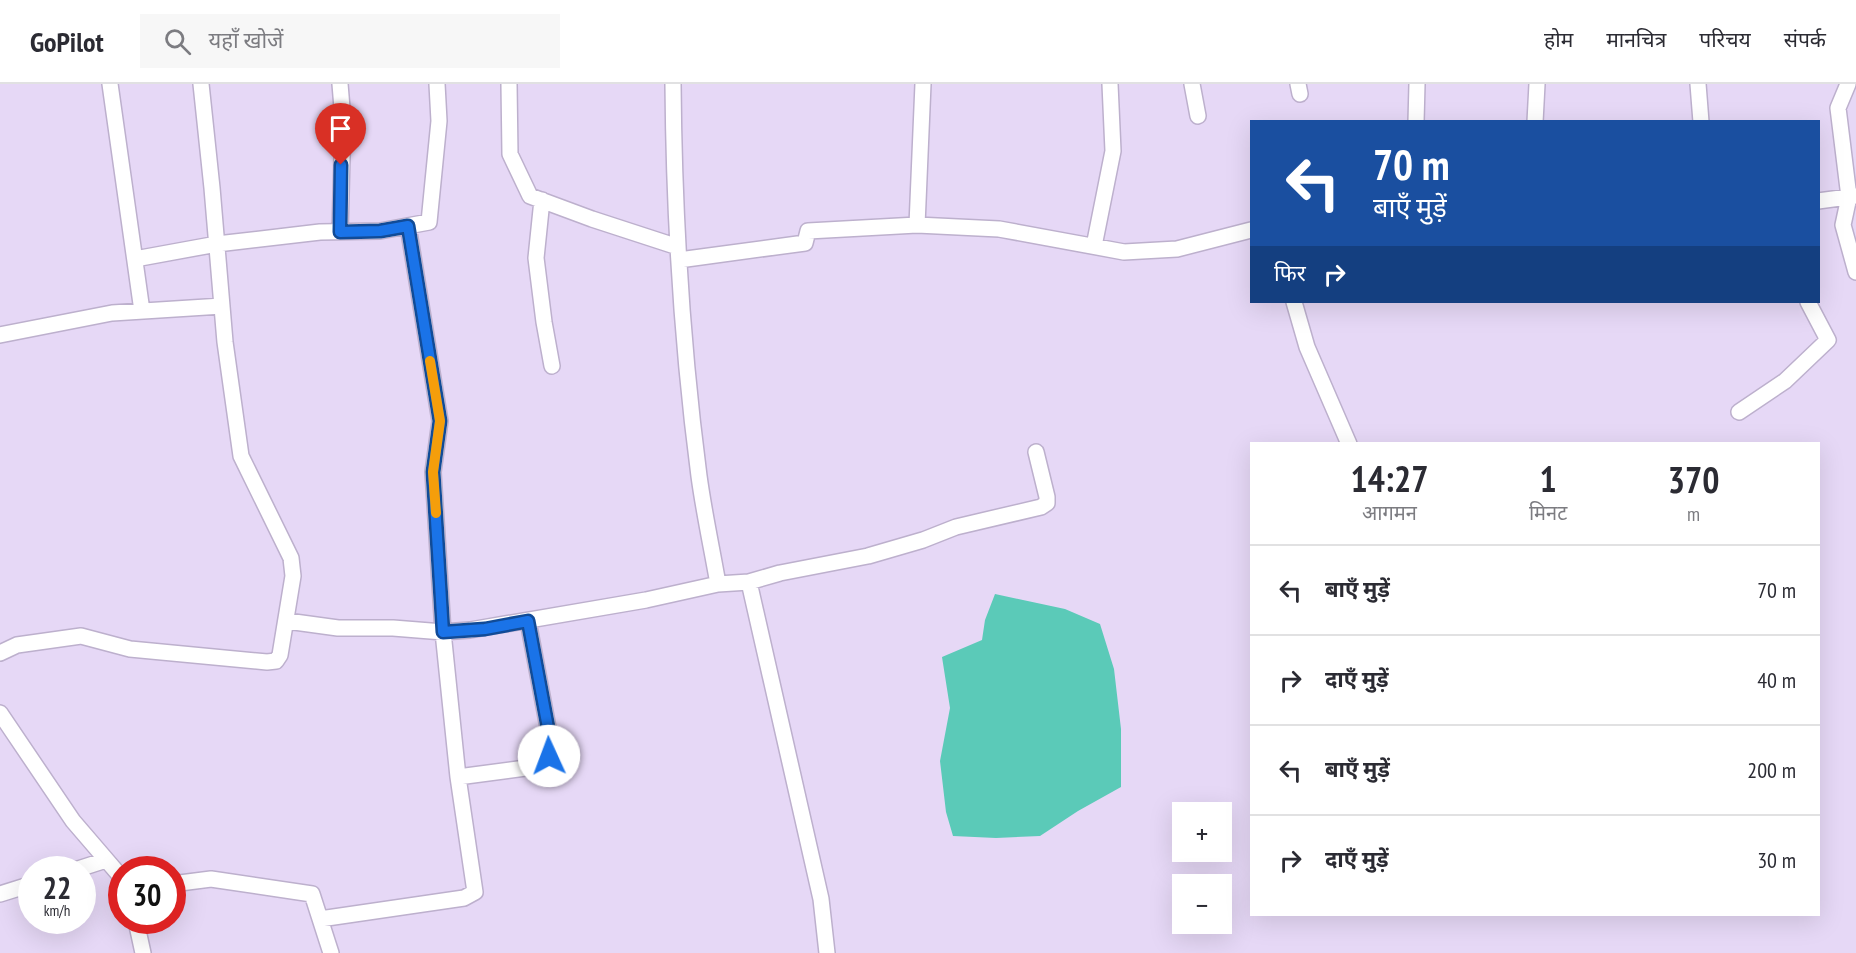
<!DOCTYPE html>
<html lang="hi">
<meta charset="utf-8">
<style>
body{margin:0;font-family:"PT Sans Narrow","Noto Sans Devanagari",sans-serif;background:#f7f7f7;color:#2b2b33;height:100vh;display:flex;flex-direction:column;font-size:22px;white-space:nowrap}
*{box-sizing:border-box;margin:0}
p{font-size:20px;color:#7c7c81}
.icon{flex:none;width:33px;height:33px;fill:none;stroke:currentColor;stroke-width:2;stroke-linecap:round;stroke-linejoin:round}
.map{position:relative;flex:1;overflow:hidden}
.panel{position:absolute;left:1250px;top:358px;width:570px;height:474px;display:flex;flex-direction:column;background:#fff;border-radius:0px;box-shadow:0 6px 24px #0002}
.panel>*{flex:none}
.banner{position:absolute;left:1250px;top:36px;width:570px;height:183px;border-radius:0px;box-shadow:0 6px 24px #0002;background:#1a4fa0;color:#fff;overflow:hidden}
.fabs{position:absolute;left:1172px;top:718px;display:grid;gap:12px}
.fabs a{display:grid;place-items:center;width:60px;height:60px;border-radius:0px;background:#fff;box-shadow:0 6px 24px #0002;font-size:30px}
.speed{position:absolute;left:18px;top:772px;display:flex;gap:12px;font-size:30px;font-weight:700;text-align:center}
.speed>*{display:grid;place-content:center;width:78px;height:78px;border-radius:50%;background:#fff;box-shadow:0 6px 24px #0002;line-height:1}
.speed small{font-size:15px;font-weight:400}
.speed .limit{border:9px solid #d22;background:#fff;color:#111}
.pin{position:absolute;display:grid;place-items:center;width:51px;height:51px;color:#fff;margin:-62px -26px;border-radius:50% 50% 50% 0;rotate:-45deg;box-shadow:0 0 6px #0007}
.pin .icon{rotate:45deg}
.me{position:absolute;width:66px;margin:-33px;rotate:358deg;stroke-linejoin:round;filter:drop-shadow(0 0 4px #0008)}
.turn{display:flex;align-items:center;gap:21px;height:126px;padding:0 24px;font-size:27px}
.turn .icon{width:78px;height:78px;stroke-width:2.5}
.turn b{display:block;font-size:42px;line-height:51px}
.then{display:flex;align-items:center;height:57px;padding:0 24px;background:#0003;gap:12px;font-size:22px}
.eta{display:flex;justify-content:space-evenly;align-items:center;height:102px;text-align:center}
.eta b{font-size:36px;font-weight:700;line-height:42px}
ul{padding:0;list-style:none}
li{display:flex;align-items:center;gap:18px;height:90px;padding:0 24px;border-top:2px solid #e1e1e2}
li div{flex:1}
li b{display:block;font-size:22px}
li em{font-style:normal}
header{display:flex;align-items:center;gap:36px;box-sizing:border-box;height:84px;padding:0 30px;background:#fff;border-bottom:2px solid #e1e1e2}
header strong{font-size:28px}
nav{display:flex;gap:33px;margin-inline-start:auto;font-size:21px}
.search{width:420px;height:54px;background:#f7f7f7;display:flex;align-items:center;gap:15px;box-sizing:border-box;padding:0 21px;border-radius:0px;color:#7c7c81;font-size:22px}
.map>svg:first-child{display:block}
.water{fill:#5bcab8}
.lines{fill:none;stroke-linecap:round;stroke-linejoin:round}
.minor-casing{stroke:#bdb0cd;stroke-width:18}
.minor{stroke:#fff;stroke-width:15}
.route-casing{stroke:#114b97;stroke-width:15}
.route{stroke:#1a73e8;stroke-width:10}
.slow{stroke:#f59e0b;stroke-width:10}
</style>
<header>
<strong>GoPilot</strong>
<div class="search"><svg class="icon" aria-label="search" viewBox="0 0 24 24"><circle cx="10" cy="10" r="6"/><path d="M15 15l6 6"/></svg>यहाँ खोजें</div>
<nav><a>होम</a><a>मानचित्र</a><a>परिचय</a><a>संपर्क</a></nav>
</header>
<div class="map">
<svg width="1856" height="869" viewBox="0 0 1856 869">
<rect width="100%" height="100%" fill="#e6d8f6"/>
<path class="water" d="M995,510L1065,525L1100,540L1114,585L1121,645V703L1078,727L1040,752L996,754L953,752L946,728L940,677L950,624L942,573L982,556L985,536Z"/>
<g class="lines">
<g class="minor-casing">
<path id="minor" d="M110,0L142,227
M509,0L510,70L530,112L592,135L678,163
M673,0C674,131 682,262 699,392C704,429 712,465 718,500L749,498L821,815L827,869
M1192,0L1198,32
M1298,0L1300,10
M1698,0L1701,38
M1848,0L1838,24L1849,113L1843,141L1856,188
M1416,38L1417,0
M1535,38L1537,0
M542,116L536,174L544,238L552,282
M1818,117L1856,112
M917,141L923,0
M340,148L343,36L340,0
M1094,162L1113,67L1110,0
M135,175L217,160L320,148L380,147L429,138L439,37L437,0
M679,176L805,159L808,147L917,141L999,145L1124,168L1177,165L1251,146
M1294,218L1307,263L1349,360
M0,251L112,229L222,222
M1739,328L1785,297L1828,256L1808,218
M749,498L780,489L868,472L923,456L956,443L1041,423L1047,419V413L1036,368
M287,537L338,544H393L443,548L470,546L646,516L718,500
M0,569L17,561L81,552L130,565L267,578L276,577L280,571L293,492L291,474L241,372L225,258L212,104L201,0
M0,629L73,737L122,794
M458,693L533,683L544,680C551,669 550,661 549,649L528,537
M75,786L106,776
M172,800L211,795L312,810L331,869
M0,810L32,800
M320,835L464,814L475,808L458,693L443,548L433,388L440,337L408,142
M136,837L143,869"/>
</g>
<use href="#minor" class="minor"/>
</g>
<g class="lines">
<g class="route-casing">
<path id="route" d="M341,81L340,148L380,147L408,142L440,337L433,388L443,548L485,545L528,537L549,649L551,663L549,672"/>
</g>
<use href="#route" class="route"/>
<path class="slow" d="M430,277L440,337L433,388L436,429"/>
</g>
</svg>
<div class="fabs">
<a>+</a>
<a>−</a>
</div>
<div class="speed"><div>22<small>km/h</small></div><div class="limit">30</div></div>
<div class="pin" style="left:341px;top:81px;background:#d93025"><svg class="icon" aria-label="arrive" viewBox="0 0 24 24"><path d="M6 21V4h12l-3 4 3 4H6"/></svg></div>
<svg class="me" style="left:549px;top:672px" viewBox="-20 -20 40 40"><circle r="19" fill="#fff"/><path d="M0-13L10 11 0 6-10 11z" fill="#1a73e8"/></svg>
<div class="banner">
<div class="turn"><svg class="icon" aria-label="left" viewBox="0 0 24 24"><path d="M17 20v-9H6M10 6l-5 5 5 5"/></svg><div><b>70 m</b>बाएँ मुड़ें</div></div>
<div class="then">फिर<svg class="icon" aria-label="right" viewBox="0 0 24 24"><path d="M7 20v-9h11M14 6l5 5-5 5"/></svg></div>
</div>
<section class="panel">
<div class="eta">
<div><b>14:27</b><p>आगमन</p></div>
<div><b>1</b><p>मिनट</p></div>
<div><b>370</b><p>m</p></div>
</div>
<ul>
<li><svg class="icon" aria-label="left" viewBox="0 0 24 24"><path d="M17 20v-9H6M10 6l-5 5 5 5"/></svg><div><b>बाएँ मुड़ें</b></div><em>70 m</em></li>
<li><svg class="icon" aria-label="right" viewBox="0 0 24 24"><path d="M7 20v-9h11M14 6l5 5-5 5"/></svg><div><b>दाएँ मुड़ें</b></div><em>40 m</em></li>
<li><svg class="icon" aria-label="left" viewBox="0 0 24 24"><path d="M17 20v-9H6M10 6l-5 5 5 5"/></svg><div><b>बाएँ मुड़ें</b></div><em>200 m</em></li>
<li><svg class="icon" aria-label="right" viewBox="0 0 24 24"><path d="M7 20v-9h11M14 6l5 5-5 5"/></svg><div><b>दाएँ मुड़ें</b></div><em>30 m</em></li>
</ul>
</section>
</div>
